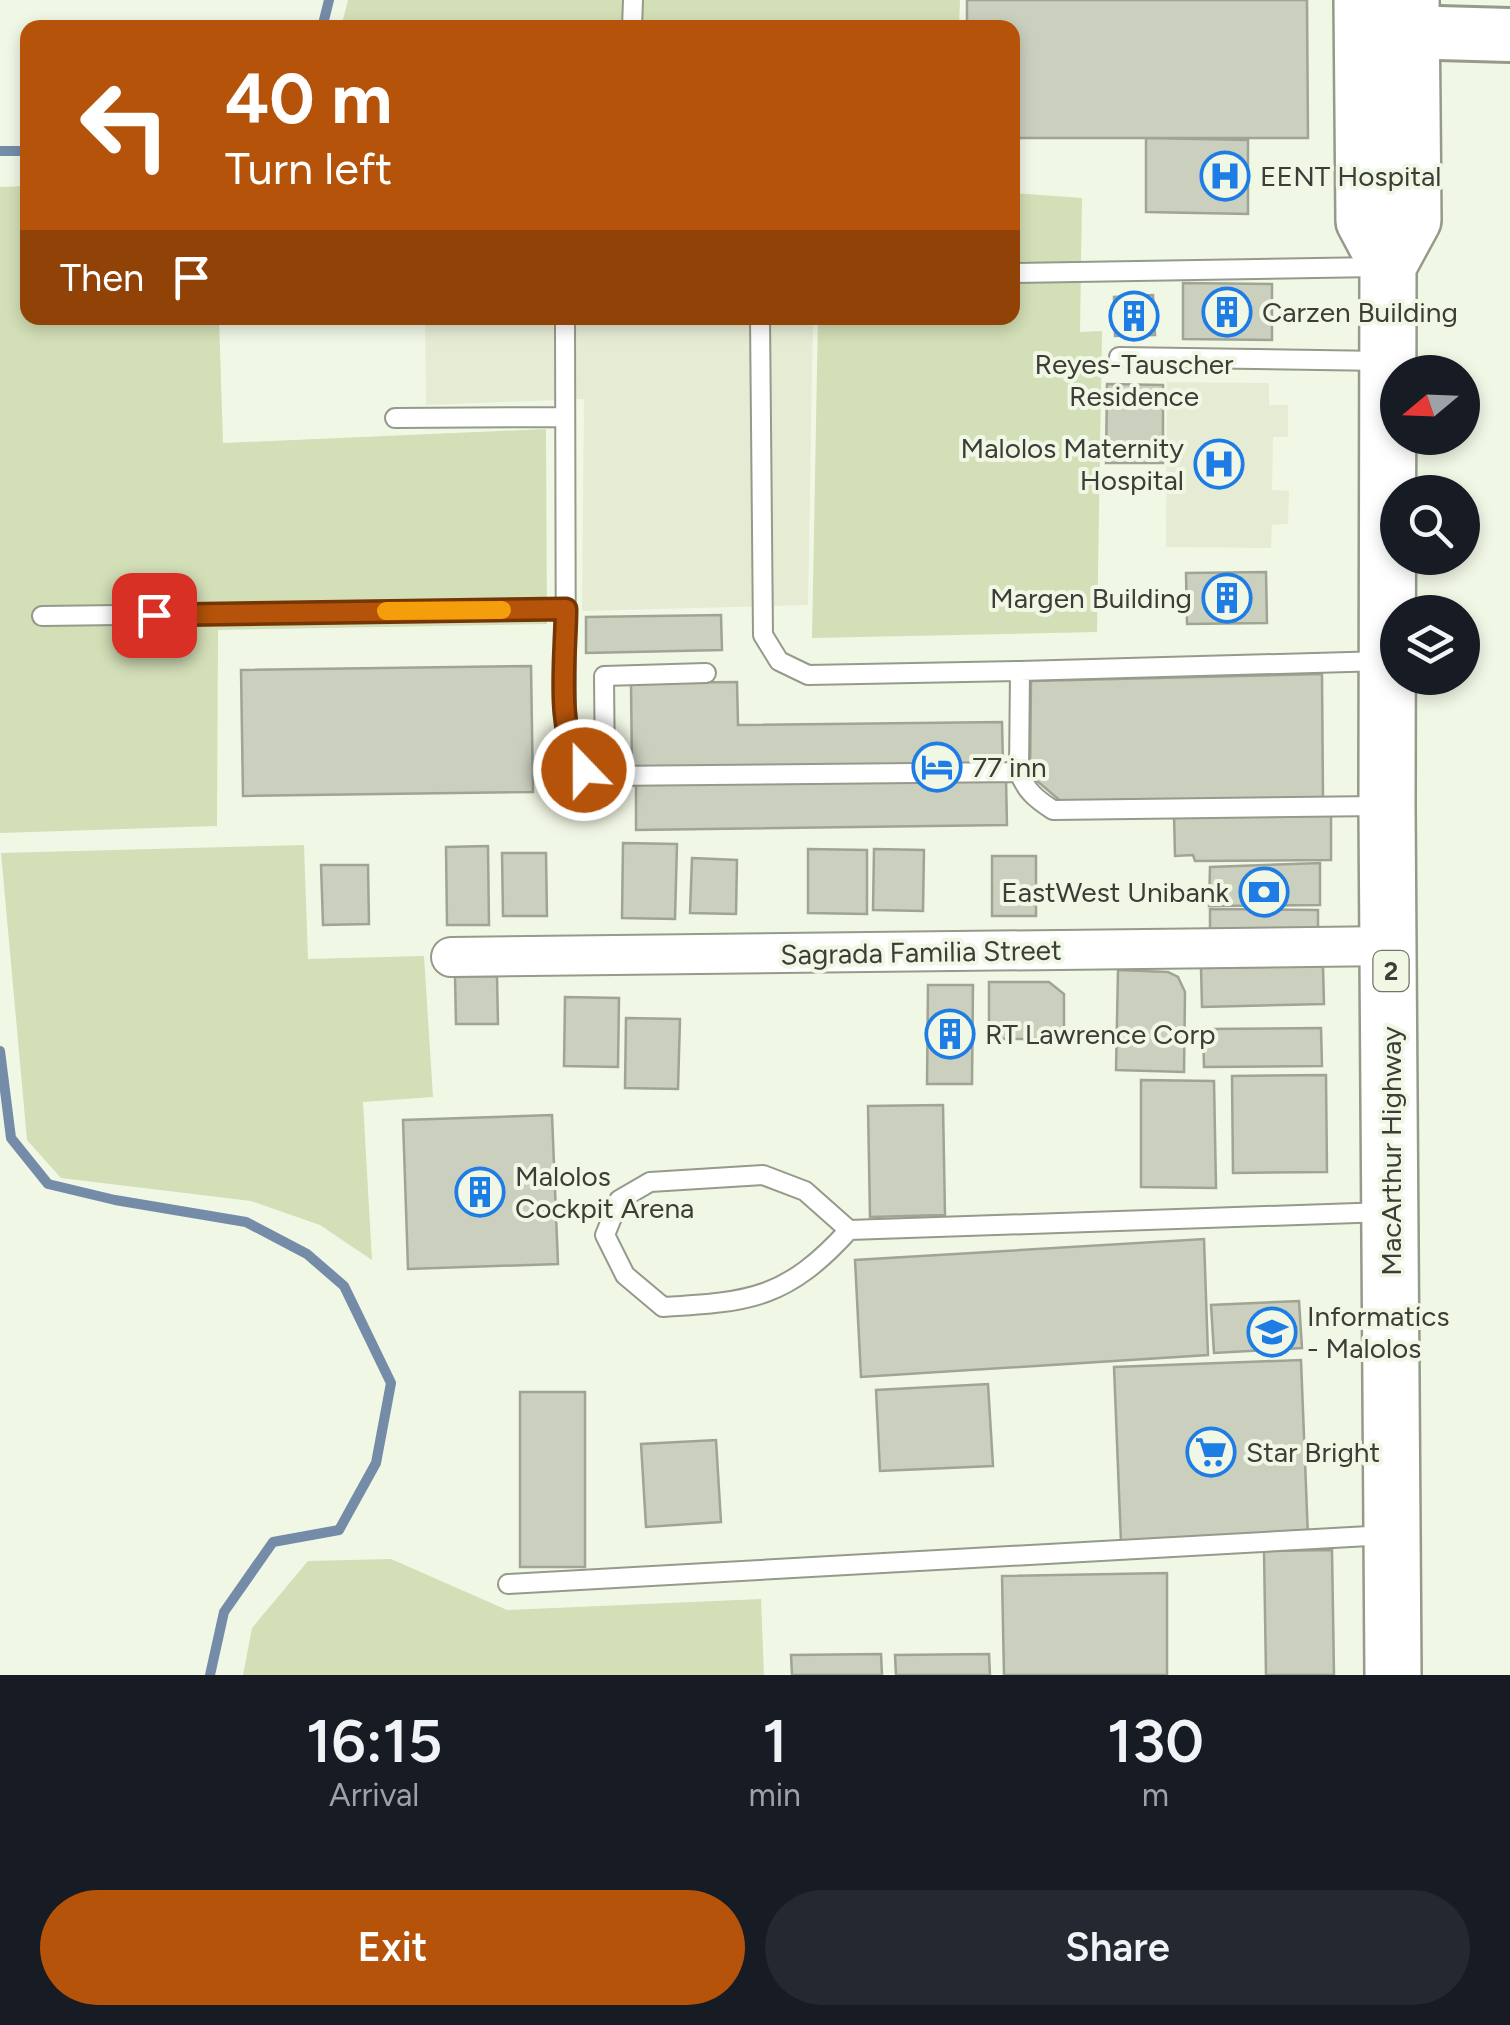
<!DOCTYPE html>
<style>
body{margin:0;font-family:Figtree,sans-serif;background:#242831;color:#f1f3f6;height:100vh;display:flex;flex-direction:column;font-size:38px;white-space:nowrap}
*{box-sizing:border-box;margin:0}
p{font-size:32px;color:#9ea1a6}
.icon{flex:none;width:55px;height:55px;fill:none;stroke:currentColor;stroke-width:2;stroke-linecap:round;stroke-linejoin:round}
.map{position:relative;height:1675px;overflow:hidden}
.details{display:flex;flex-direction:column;background:#171b24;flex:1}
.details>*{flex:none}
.hud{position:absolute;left:20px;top:20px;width:1000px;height:305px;border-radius:20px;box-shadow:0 5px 15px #0003;background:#b45309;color:#fff;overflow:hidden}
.needle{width:65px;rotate:251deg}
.fabs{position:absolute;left:1380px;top:355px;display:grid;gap:20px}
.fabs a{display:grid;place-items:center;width:100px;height:100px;border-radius:50%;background:#171b24;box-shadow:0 5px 15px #0003;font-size:50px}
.pin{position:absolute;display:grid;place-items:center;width:85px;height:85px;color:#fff;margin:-42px;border-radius:20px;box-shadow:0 5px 15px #0006}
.me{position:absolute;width:110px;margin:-55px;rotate:338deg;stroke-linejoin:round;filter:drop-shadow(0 0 8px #0008)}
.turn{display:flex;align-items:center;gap:35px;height:210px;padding:0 40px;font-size:45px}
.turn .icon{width:130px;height:130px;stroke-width:2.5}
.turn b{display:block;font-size:70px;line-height:85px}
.then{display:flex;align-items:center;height:95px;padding:0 40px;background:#0003;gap:20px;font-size:38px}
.eta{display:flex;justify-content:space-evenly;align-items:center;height:170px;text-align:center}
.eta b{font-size:60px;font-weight:600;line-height:70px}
.action{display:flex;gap:20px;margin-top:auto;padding:20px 40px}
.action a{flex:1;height:115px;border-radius:60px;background:#b45309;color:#fff;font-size:40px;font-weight:600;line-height:115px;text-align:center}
.action a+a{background:#242831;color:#f1f3f6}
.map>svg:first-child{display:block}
.built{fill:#e6ecd4}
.green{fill:#d3dfb7}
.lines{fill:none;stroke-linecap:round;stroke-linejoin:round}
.stream{stroke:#748ca8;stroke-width:10}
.building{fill:#cacfbe;stroke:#9fa494;stroke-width:2.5}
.lane-casing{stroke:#959a8a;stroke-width:22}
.street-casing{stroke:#959a8a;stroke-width:42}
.secondary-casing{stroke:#959a8a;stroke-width:58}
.highway-casing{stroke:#959a8a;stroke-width:60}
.lane{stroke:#fff;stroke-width:18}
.street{stroke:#fff;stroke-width:38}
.secondary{stroke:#fff;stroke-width:52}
.highway{stroke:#fff;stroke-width:55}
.route-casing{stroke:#753606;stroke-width:25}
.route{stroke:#b45309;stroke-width:18}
.slow{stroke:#f59e0b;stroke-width:18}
.labels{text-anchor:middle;stroke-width:8;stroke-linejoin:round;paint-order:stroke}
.shield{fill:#f1f7e5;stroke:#72756a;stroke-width:2.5}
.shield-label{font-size:25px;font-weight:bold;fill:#3b3d36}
.poi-label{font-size:28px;fill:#3b3d36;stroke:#f1f7e5;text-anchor:start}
.street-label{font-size:28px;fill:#3b3d36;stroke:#f1f7e5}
</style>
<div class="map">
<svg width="1510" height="1675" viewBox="0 0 1510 1675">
<rect width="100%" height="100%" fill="#f1f7e5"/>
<path class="built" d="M425,318H813L808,605L582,611L584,399L426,405Z
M1167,382L1269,383V405H1288V437H1273L1272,490L1289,491L1288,524L1272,525L1271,548L1166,547Z"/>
<path class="green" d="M348,0H960L959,28H341Z
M27,186L28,318H219L223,443L546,429L547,624L218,630L217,826L0,833V187Z
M1013,193L1082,198L1080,332L1102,331L1097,632L812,638L818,318H1012Z
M304,845L308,959L424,956L433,1097L363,1102L372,1260L320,1225L251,1201L61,1178L27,1140L1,853Z
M391,1559L507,1610L761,1599L764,1675H243L252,1628L308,1561Z"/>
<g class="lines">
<path class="stream" d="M322,28L329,0
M0,151H28
M0,1051L11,1138L48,1184L115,1200L246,1222L307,1254L344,1286L391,1383L376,1463L339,1530L273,1542L224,1612L210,1675"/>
</g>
<path class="building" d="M967,0H1307L1308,138H1012V28H967Z
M1146,138L1248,140V214L1146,212Z
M1183,283L1272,284V340L1183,339Z
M1153,295L1155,335L1115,336L1114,297Z
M1107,384L1163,385V463H1106Z
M1266,572L1267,623L1187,624L1186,573Z
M721,615L722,650L586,653V617Z
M531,666L533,792L243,796L241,670Z
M1322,674L1323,799L1064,804L1030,775L1031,681Z
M737,682L738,725L1002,722L1003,765L632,770L631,683Z
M1006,778L1007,825L636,830V782Z
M1331,812V860L1195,861L1193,855L1175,856L1174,815Z
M623,843L677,844L675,919L622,918Z
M488,846L489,925H447L446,847Z
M808,849L867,850V914L808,913Z
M874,849L924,850L923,911L873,910Z
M502,853H546L547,916H503Z
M992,856H1036V916H992Z
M692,858L737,860L736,914L690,913Z
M1320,863V905L1209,906L1210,867Z
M321,865H368L369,924L323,925Z
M1210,909L1318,910V943H1210Z
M1323,966L1324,1004L1202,1007L1201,968Z
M1118,970L1168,972L1178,977L1185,992L1184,1072L1116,1070Z
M497,976L498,1024H456L455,977Z
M989,982H1049L1064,994V1039H989Z
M928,985H973L972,1084H927Z
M565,997L619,998L618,1067L564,1066Z
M626,1018L680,1019L678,1089L625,1088Z
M1321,1028L1322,1066L1204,1067L1203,1029Z
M1326,1075L1327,1172L1233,1173L1232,1076Z
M1141,1080L1214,1081L1216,1188L1141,1187Z
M943,1105L945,1215L870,1217L868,1106Z
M552,1115L558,1264L408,1269L403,1120Z
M1204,1239L1208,1355L861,1377L855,1260Z
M1299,1301L1302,1348L1214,1353L1211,1305Z
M1301,1360L1308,1537L1121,1543L1114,1367Z
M988,1384L993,1466L880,1471L876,1390Z
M520,1392H585V1567H520Z
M716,1440L721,1522L646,1527L641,1444Z
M1332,1550L1334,1675H1266L1264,1551Z
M1167,1573V1675H1004L1002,1576Z
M881,1654L882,1675H792L791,1655Z
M989,1654L990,1675H896L895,1655Z"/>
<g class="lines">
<g class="lane-casing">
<path id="lane" d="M632,28L633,0
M1012,273L1377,267
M565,318L566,732C571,754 579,777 605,776
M760,318L763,635L779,661L808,675L1020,671
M1119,357L1383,361
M395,418L565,417
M42,616L566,609
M706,673L604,676L605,776L1019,772
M1379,806L1053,810C1036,799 1026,791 1019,772L1020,671L1384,661
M849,1230C787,1298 752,1302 663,1307L625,1275L605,1235L619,1200L650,1182L763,1175L805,1191L849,1230L1386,1212
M508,1584L1387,1535"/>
</g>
<g class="street-casing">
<path id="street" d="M451,957L1391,946"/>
</g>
<g class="secondary-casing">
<path id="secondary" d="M1367,31L1510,35"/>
</g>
<g class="highway-casing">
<path id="highway" d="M1362,0L1364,221L1388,266L1387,807L1393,1675
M1388,266L1413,220L1411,0"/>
</g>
<use href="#lane" class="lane"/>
<use href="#street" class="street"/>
<use href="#secondary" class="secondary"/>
<use href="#highway" class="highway"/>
</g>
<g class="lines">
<g class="route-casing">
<path id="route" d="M154,615L566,609C566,655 554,735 584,770"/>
</g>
<use href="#route" class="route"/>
<path class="slow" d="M386,611L502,610"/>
</g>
<defs>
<g id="hospital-ring" transform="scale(2.5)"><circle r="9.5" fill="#f1f7e5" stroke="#1e7ce5" stroke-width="1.5"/><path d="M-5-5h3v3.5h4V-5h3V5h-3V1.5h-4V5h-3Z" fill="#1e7ce5"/></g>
<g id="building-ring" transform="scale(2.5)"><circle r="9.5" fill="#f1f7e5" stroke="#1e7ce5" stroke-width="1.5"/><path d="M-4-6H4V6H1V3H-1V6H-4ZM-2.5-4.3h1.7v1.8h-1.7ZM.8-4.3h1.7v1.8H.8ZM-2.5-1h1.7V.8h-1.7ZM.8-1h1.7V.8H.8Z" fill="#1e7ce5"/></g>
<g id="hotel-ring" transform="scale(2.5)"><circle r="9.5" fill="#f1f7e5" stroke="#1e7ce5" stroke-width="1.5"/><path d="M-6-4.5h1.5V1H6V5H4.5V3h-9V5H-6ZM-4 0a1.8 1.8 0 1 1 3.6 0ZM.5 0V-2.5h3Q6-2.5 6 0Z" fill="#1e7ce5"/></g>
<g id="bank-ring" transform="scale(2.5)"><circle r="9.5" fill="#f1f7e5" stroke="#1e7ce5" stroke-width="1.5"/><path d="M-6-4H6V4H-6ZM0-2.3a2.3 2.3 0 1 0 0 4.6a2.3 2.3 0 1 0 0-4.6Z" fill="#1e7ce5"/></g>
<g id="school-ring" transform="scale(2.5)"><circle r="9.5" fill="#f1f7e5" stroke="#1e7ce5" stroke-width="1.5"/><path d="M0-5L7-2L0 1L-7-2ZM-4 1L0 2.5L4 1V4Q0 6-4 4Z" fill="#1e7ce5"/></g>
<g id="supermarket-ring" transform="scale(2.5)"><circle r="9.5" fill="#f1f7e5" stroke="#1e7ce5" stroke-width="1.5"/><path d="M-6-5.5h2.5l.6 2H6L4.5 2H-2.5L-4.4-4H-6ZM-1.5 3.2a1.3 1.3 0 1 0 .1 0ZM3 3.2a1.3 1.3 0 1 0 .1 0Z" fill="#1e7ce5"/></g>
</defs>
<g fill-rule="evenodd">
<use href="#hospital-ring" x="1225" y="176"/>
<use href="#building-ring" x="1227" y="312"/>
<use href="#building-ring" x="1134" y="316"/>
<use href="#hospital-ring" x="1219" y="464"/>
<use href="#building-ring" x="1227" y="598"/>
<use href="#hotel-ring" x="937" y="767"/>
<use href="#bank-ring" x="1264" y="892"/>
<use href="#building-ring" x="950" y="1034"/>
<use href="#building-ring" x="480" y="1192"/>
<use href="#school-ring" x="1272" y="1332"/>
<use href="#supermarket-ring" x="1211" y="1452"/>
</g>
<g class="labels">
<rect class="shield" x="1373.5" y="951" width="35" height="40" rx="8"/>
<g class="shield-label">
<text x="1391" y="980">2</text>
</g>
<g class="poi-label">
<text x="1260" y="186">EENT Hospital</text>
<text x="1262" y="322">Carzen Building</text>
<text x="1134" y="374" text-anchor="middle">Reyes-Tauscher<tspan x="1134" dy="32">Residence</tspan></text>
<text x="1184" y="458" text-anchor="end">Malolos Maternity<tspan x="1184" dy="32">Hospital</tspan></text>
<text x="1192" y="608" text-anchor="end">Margen Building</text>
<text x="972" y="777">77 inn</text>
<text x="1229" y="902" text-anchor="end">EastWest Unibank</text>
<text x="985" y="1044">RT Lawrence Corp</text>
<text x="515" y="1186">Malolos<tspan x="515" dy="32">Cockpit Arena</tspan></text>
<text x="1307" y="1326">Informatics<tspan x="1307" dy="32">- Malolos</tspan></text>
<text x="1246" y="1462">Star Bright</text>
</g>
<g class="street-label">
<text transform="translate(921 952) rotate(-1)" y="10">Sagrada Familia Street</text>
<text transform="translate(1391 1151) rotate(-90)" y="10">MacArthur Highway</text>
</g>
</g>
</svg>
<div class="fabs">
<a><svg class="needle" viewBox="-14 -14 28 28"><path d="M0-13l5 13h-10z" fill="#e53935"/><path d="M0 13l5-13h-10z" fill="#9ea1a6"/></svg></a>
<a><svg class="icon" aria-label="search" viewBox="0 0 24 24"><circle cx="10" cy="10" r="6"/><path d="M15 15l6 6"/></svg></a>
<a><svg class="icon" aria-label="layers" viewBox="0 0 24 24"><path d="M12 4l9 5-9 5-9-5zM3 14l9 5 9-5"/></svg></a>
</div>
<div class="pin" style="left:154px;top:615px;background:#d93025"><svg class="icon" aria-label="arrive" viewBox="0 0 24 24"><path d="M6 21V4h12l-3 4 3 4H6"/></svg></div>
<svg class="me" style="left:584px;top:770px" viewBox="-20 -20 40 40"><circle r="17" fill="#b45309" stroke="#fff" stroke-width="3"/><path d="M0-11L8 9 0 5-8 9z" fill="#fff"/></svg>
<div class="hud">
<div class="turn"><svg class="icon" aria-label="left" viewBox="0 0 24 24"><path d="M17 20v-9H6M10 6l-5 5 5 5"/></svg><div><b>40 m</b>Turn left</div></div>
<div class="then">Then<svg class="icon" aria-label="arrive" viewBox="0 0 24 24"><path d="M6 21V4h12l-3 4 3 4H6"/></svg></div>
</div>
</div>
<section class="details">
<div class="eta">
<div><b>16:15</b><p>Arrival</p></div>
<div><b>1</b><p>min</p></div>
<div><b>130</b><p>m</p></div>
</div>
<div class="action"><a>Exit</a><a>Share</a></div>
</section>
